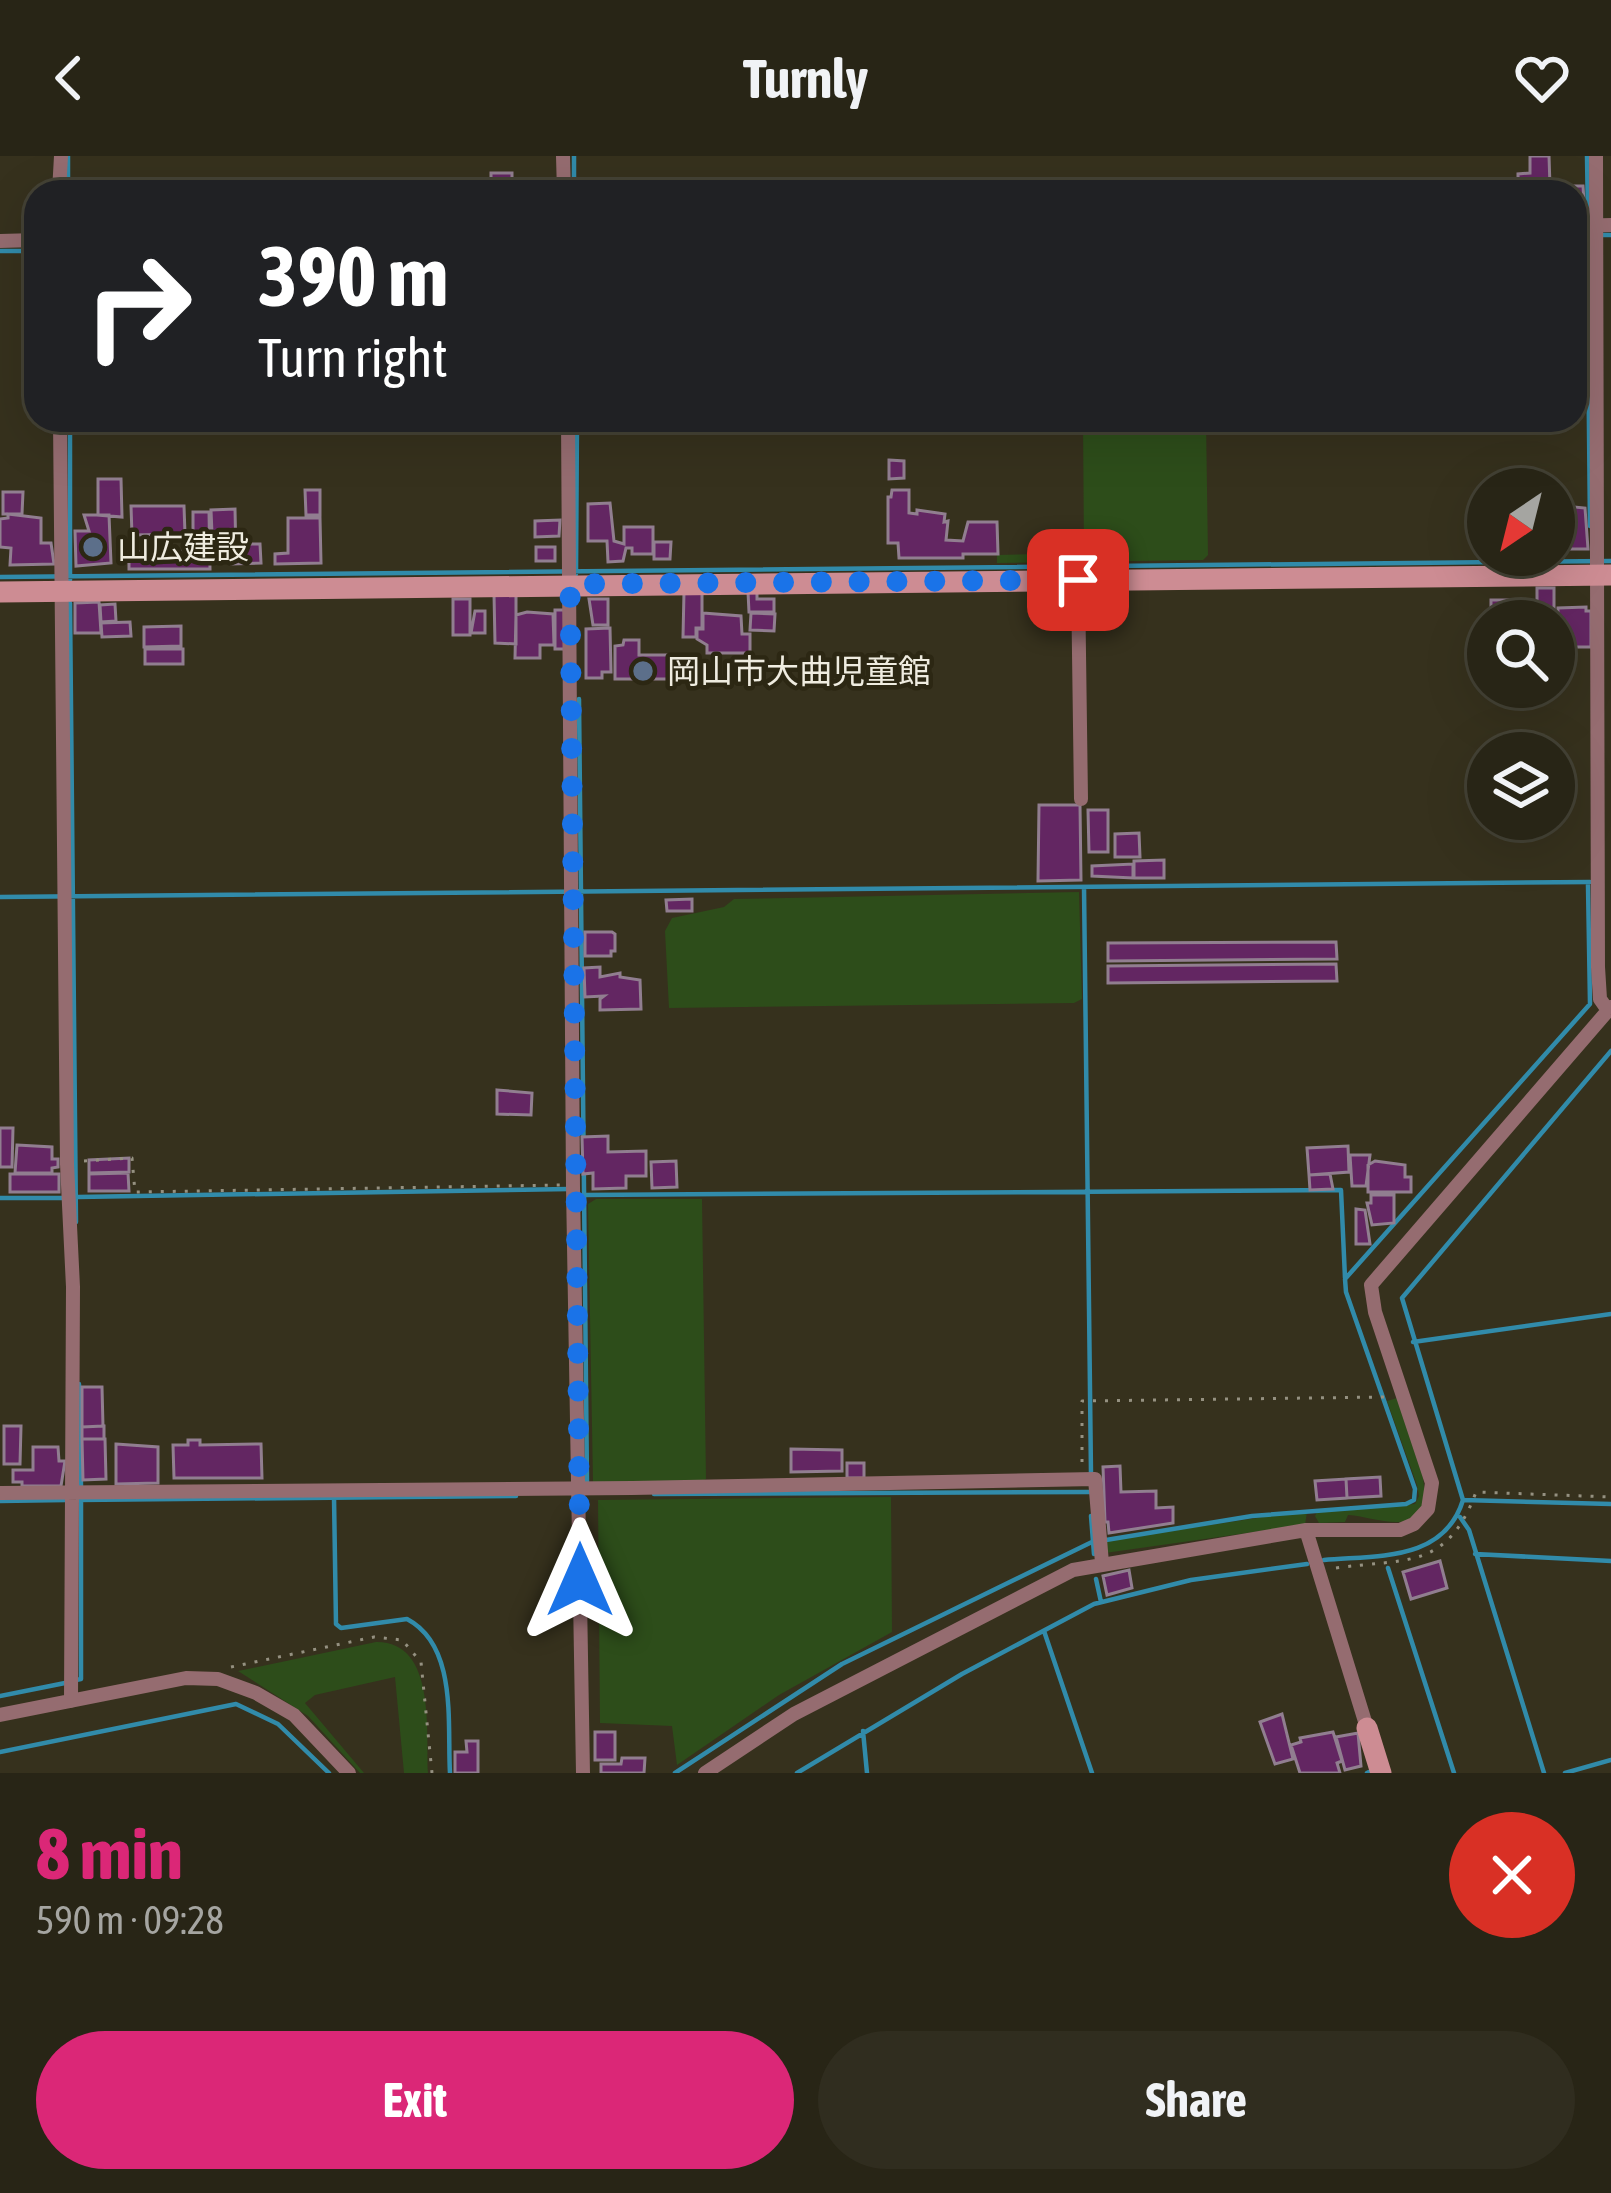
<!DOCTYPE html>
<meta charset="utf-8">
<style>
body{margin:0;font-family:"Asap Condensed","Noto Sans JP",sans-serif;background:#302d1f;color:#f1f3f6;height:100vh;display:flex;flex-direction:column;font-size:45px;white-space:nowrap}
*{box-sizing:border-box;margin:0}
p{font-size:39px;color:#a5a5a1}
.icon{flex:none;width:66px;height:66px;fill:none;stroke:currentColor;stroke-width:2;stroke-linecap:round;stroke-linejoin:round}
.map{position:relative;height:1617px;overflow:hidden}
.side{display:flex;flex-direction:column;background:#282516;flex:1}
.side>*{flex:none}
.hud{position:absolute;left:24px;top:24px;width:1563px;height:252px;border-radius:36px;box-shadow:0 12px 48px #0002,0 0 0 3px #444235;background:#202124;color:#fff;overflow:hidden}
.needle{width:78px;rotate:215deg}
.buttons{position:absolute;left:1467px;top:312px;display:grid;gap:24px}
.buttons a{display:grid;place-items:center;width:108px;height:108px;border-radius:50%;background:#282516;box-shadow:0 12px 48px #0002,0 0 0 3px #444235;font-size:60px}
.pin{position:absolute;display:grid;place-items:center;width:102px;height:102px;color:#fff;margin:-51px;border-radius:24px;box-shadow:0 6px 18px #0006}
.me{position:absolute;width:132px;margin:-66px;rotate:0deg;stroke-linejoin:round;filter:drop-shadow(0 0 9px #0008)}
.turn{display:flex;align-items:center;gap:42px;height:252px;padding:0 36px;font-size:54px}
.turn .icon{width:156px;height:156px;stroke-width:2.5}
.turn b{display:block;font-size:84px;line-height:102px}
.round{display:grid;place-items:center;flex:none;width:126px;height:126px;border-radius:63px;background:#302d1f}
.head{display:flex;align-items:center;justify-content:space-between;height:204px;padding:0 36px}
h1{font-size:72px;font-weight:700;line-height:90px;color:#db2777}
.action{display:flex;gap:24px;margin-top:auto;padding:24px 36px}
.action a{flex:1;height:138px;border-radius:72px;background:#db2777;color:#fff;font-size:48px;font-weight:700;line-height:138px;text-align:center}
.action a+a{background:#302d1f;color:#f1f3f6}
header{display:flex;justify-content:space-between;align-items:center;height:156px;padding:0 36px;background:#282516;font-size:54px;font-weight:700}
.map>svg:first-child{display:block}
.green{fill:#2d4d1a}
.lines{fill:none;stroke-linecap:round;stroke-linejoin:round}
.stream{stroke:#318baa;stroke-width:4.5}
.building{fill:#632662;stroke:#917e90;stroke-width:3}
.path{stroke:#959181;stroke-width:3;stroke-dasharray:3 9;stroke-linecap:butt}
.street{stroke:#956c70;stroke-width:14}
.secondary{stroke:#cd8c93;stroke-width:21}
.route{stroke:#1a73e8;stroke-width:21;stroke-dasharray:0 37.8}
.service-dot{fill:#5c6f8a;stroke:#2c2713;stroke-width:4.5}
.labels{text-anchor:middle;stroke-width:9;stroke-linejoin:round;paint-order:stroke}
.poi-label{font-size:33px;fill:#efece0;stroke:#2c2713;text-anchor:start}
</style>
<header><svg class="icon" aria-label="back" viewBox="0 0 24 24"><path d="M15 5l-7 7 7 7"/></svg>Turnly<svg class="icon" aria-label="heart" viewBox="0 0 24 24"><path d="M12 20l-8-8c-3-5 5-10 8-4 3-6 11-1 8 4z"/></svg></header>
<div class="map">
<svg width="1611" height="1617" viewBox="0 0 1611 1617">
<rect width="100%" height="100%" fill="#36311d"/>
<path class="green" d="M1083,264H1206L1208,399L1203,404L997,407V399L1084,397Z
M1079,736L1082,843L1074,847L669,852L665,775L672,762L724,751L734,743Z
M596,1043H702L706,1323L698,1326H593L588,1048Z
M1397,1242C1406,1268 1454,1366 1396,1366C1380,1366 1364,1360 1348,1359L1345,1366L1319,1367L1315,1360L1317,1356L1415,1348L1419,1340L1417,1329L1387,1245Z
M891,1341L892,1476L779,1539L677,1609L672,1570L600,1567L598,1344Z
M1304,1355L1307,1356L1305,1369L1105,1397L1104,1385Z
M376,1486C436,1485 426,1574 428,1617H404L395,1521L315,1539L305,1547L364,1617H360L308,1560L238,1515Z"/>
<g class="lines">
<path class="stream" d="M68,0V36
M574,0V36
M1587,0L1588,63
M1587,77L1590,370
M1599,79H1611
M0,95H36
M576,418L577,264
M0,421L1611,405
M70,424V264
M70,447L76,1066
M579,543L587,1327
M1084,731L1091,1318
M0,741L1590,726
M583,1039L1341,1034L1345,1122
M78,1041L570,1033
M0,1042H66
M1413,1186L1611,1158
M79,1228L81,1330
M654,1338L1090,1336
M334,1341L336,1468L341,1472L407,1463C458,1490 447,1568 450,1617
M78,1344L516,1340
M1463,1344L1611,1348
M0,1345L66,1344
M1091,1360L1094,1398
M1460,1361L1469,1374L1544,1617
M1106,1384L1252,1360L1406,1348L1414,1344L1415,1333L1346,1136L1345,1123L1590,848L1588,729
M1475,1398L1611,1405
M1324,1404C1377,1399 1444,1406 1463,1344L1402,1142L1611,895
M1388,1412L1454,1617
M1096,1423L1101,1446
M1044,1475L1092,1617
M76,1524L81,1523V1342
M0,1540L65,1527
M863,1575L867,1617
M0,1596L236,1548L278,1568L329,1617
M675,1617L842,1508L1094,1385
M797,1617L962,1518L1094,1448L1191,1424L1307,1408
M1367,1617L1369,1616
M1565,1617L1611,1604"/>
</g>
<path class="building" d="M1530,0H1549L1550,30L1564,27L1565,30H1583L1585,61L1575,62V36H1518V18L1530,17Z
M491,17H512V36H491Z
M131,26H172V36H131Z
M889,304L904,305V322L889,323Z
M98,323H121L122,361L98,359Z
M305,334H320V359H306Z
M892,334H909V357L917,358V354L945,358L944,366L948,365L946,384L963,385L968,366H997L998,398H963V402H899L898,387H888V341H891Z
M3,336H23L22,358H3Z
M610,347L614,385L624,388V371H653V398H632V392H626L623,405L608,406L607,385H588V348Z
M1554,349L1585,352L1588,393H1554Z
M131,350H184L185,378L132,379Z
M235,353L236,401H213L211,354Z
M193,356H209L210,413H129V396L193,395Z
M8,358L41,362V387H51L54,408L10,409L11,392L0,391V363L8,362Z
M84,359H109L111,407L76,410L75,375H89Z
M288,362H320L321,407L275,408V398L288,397Z
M560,364L559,380L535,381V365Z
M654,386H671L670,403H654Z
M236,388H260L261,407L232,408Z
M536,391H555V405H536Z
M1537,432H1554V462H1537Z
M684,436H702V472H696V481H683Z
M748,436H757V443H774V456H749Z
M494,438H516V488L495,487Z
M453,443H470V479H453Z
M589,443H608V469H593Z
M1491,444H1512V465H1491Z
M99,446L101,477H75V447Z
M115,448L116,465L101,466L100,449Z
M1586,451V455H1591V491H1557L1558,452Z
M555,454H567L568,493H555Z
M475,455H485V477H471Z
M527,456L553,458L554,489H540V502H515L516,459Z
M703,457L741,460L742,478H750V497H707V489L697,483V473H703Z
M751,457L775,458L774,475L750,474Z
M130,466L131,480L102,481L101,467Z
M181,470V490L144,491V471Z
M610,472L611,516H602V522H586V473Z
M624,484H639V499H681V523H615V490L623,489Z
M145,493H183V508H145Z
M1039,649H1080L1081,724L1038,725Z
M1088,654H1108V696H1089Z
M1139,677L1140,701H1115V678Z
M1164,704V722H1134V705Z
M1133,708V722L1092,720V710Z
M692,743V755H667L666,744Z
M585,776H612L615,778V795H611V800H585Z
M1336,786L1337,803L1108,805V787Z
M1336,808L1337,825L1108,827V810Z
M600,811V821L620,817V821L640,824L641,853L600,854V843L604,840L585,841L584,812Z
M497,934L532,937L531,959L497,958Z
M0,972H13L12,1011H0Z
M608,980V996L646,995V1020H626V1032L593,1033V1017L583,1018L582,981Z
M17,989L52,991V1003H58V1011L52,1012V1017H15Z
M1348,990L1349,1016L1309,1019L1307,992Z
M1350,999H1370L1366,1030H1352Z
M129,1002V1016L89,1017V1004Z
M676,1005L677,1031L652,1032L651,1006Z
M1375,1005L1405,1009V1021H1411V1036H1368V1009Z
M128,1017L129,1035H89V1018Z
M10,1018H59V1036H10Z
M1330,1018L1333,1033L1310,1034L1309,1019Z
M1371,1039H1394V1067L1372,1069L1367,1047H1371Z
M1356,1053L1365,1054L1370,1088H1356Z
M82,1231H102L103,1270L82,1271Z
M4,1270H21L20,1308H4Z
M104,1270V1283H82V1271Z
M82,1283H105L106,1323L83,1324Z
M188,1284H200V1289L261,1288L262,1322H174L173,1289H188Z
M116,1288L158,1291V1327L116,1328Z
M33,1291H58L59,1305H65L61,1330H22V1326H13V1314H33Z
M791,1293L842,1294V1315L791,1316Z
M847,1307H864V1322H847Z
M1120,1310L1121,1336L1156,1335V1352L1173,1351V1367L1109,1377L1108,1366H1105L1103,1311Z
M1380,1321L1381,1340L1347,1342L1346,1323Z
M1346,1323L1347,1342L1317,1344L1315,1325Z
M1440,1405L1447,1432L1411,1443L1403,1416Z
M1129,1414L1132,1432L1107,1439L1103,1420Z
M1282,1558L1293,1603L1275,1608L1260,1566Z
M595,1576H615V1604H595Z
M1333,1576L1342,1605L1337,1607L1340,1617H1300L1291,1589L1301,1586L1300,1582Z
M1358,1577L1361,1610L1345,1614L1336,1581Z
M466,1585H478V1617H455V1596H467Z
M622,1602H645L644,1617H601V1608H621Z"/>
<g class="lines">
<path class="path" d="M84,1005L132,1002L135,1036L560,1029
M1082,1306V1245L1384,1241
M1336,1412C1405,1402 1447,1415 1476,1336L1611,1341
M231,1511L374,1481L402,1484L421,1506L432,1617"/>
<path class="street" d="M563,0L564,36
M1596,0L1598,811L1600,843L1607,853
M59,36L61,0
M1575,70L1611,69
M0,85L36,84
M60,264L67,1008L73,1131L71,1545
M568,264L573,1031L583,1617
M1078,424L1081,643
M0,1337L632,1332L1095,1323L1102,1407
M1306,1374L1367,1572
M0,1559L186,1522L218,1523L256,1537L294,1559L349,1617
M705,1617L794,1558L1073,1414L1306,1374H1400L1414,1368L1428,1353L1432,1327L1375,1156L1371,1129L1611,851"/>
<path class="secondary" d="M0,436L1611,419
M1367,1572L1381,1617"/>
</g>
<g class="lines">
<path class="route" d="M580,1424L570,428L1078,424"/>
</g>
<g class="service-dot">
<circle cx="93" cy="391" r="12"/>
<circle cx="643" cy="515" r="12"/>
</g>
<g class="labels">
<g class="poi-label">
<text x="117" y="403">山広建設</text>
<text x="667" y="527">岡山市大曲児童館</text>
</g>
</g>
</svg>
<div class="buttons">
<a><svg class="needle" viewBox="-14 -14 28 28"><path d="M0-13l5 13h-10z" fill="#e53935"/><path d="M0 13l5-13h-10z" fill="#a5a5a1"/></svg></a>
<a><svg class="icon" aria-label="search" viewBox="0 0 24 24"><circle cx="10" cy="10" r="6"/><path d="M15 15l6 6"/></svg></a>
<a><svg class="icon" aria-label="layers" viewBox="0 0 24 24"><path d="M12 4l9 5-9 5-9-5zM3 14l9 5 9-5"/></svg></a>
</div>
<div class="pin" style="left:1078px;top:424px;background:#d93025"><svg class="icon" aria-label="arrive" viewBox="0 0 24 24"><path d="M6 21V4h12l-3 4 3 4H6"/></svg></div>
<svg class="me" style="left:580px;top:1424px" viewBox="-20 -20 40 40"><path d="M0-17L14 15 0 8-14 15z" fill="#1a73e8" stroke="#fff" stroke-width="4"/></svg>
<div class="hud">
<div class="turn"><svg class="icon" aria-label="right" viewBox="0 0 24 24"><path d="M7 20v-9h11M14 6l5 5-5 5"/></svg><div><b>390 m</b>Turn right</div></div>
</div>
</div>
<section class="side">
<div class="head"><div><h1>8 min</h1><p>590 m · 09:28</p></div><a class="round" style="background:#d93025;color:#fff"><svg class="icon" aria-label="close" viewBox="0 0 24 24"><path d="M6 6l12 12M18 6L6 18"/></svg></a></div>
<div class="action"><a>Exit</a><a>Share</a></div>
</section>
